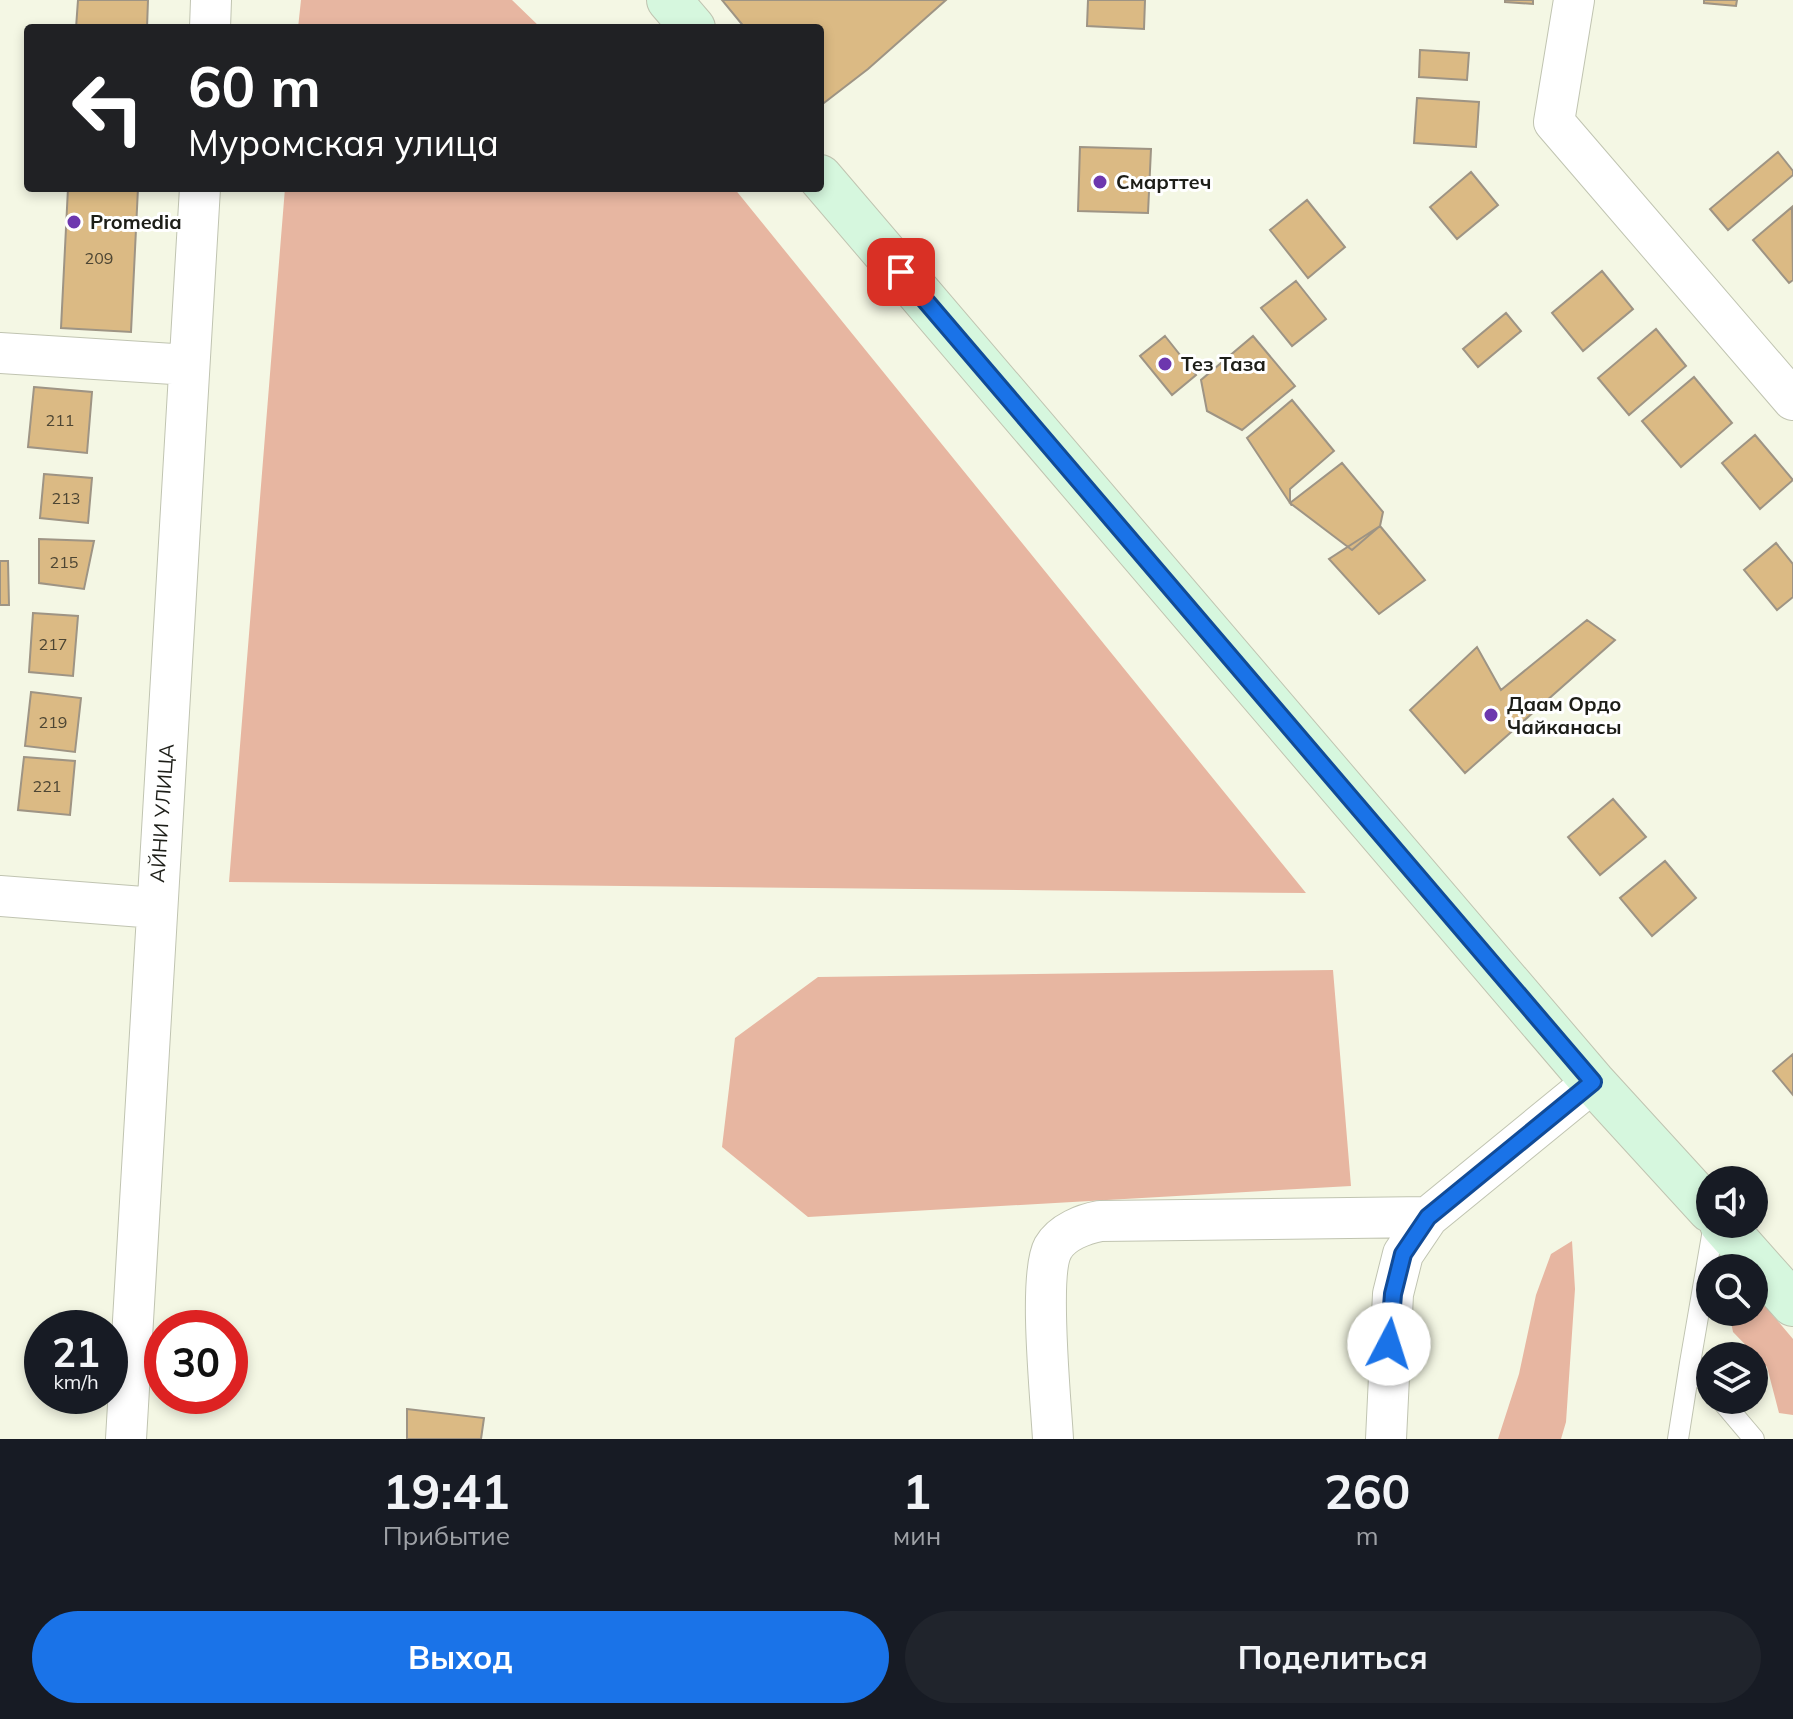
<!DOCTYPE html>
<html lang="ru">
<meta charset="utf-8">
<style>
body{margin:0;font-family:Mulish,sans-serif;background:#20242c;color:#f1f3f6;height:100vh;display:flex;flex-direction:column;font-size:30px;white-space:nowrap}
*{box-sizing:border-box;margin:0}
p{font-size:26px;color:#9ea1a6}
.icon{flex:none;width:44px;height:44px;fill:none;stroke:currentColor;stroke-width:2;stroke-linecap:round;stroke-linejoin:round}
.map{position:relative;height:1439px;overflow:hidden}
.side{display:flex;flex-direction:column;background:#171b24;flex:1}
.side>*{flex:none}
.hud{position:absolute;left:24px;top:24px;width:800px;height:168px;border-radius:8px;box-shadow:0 4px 12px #0003;background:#202124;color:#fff;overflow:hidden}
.controls{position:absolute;left:1696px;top:1166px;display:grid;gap:16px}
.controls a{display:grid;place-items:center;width:72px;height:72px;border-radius:50%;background:#171b24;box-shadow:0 4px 12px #0003;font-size:40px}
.speed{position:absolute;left:24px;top:1310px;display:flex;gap:16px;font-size:40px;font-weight:700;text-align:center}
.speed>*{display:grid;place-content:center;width:104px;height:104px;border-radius:50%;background:#171b24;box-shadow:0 4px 12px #0003;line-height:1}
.speed small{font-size:20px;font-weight:400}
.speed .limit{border:12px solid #d22;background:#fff;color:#111}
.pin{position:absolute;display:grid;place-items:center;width:68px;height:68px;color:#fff;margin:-34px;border-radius:16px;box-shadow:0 4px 12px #0006}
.me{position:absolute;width:88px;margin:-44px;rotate:5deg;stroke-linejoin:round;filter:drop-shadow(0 0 6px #0008)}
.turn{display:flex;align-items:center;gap:28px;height:168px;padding:0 32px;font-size:36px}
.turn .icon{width:104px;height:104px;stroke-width:2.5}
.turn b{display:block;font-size:56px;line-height:68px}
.eta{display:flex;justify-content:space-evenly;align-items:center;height:136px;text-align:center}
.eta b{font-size:48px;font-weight:700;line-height:56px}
.primary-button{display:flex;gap:16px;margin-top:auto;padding:16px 32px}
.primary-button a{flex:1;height:92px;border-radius:48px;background:#1a73e8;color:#fff;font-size:32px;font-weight:700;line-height:92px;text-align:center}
.primary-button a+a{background:#20242c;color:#f1f3f6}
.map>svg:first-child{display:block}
.green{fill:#e7b6a1}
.building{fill:#dbba84;stroke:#9e9484;stroke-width:2}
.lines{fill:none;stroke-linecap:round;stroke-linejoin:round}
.lane-casing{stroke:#c0c4b1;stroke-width:22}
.street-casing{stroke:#c0c4b1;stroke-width:42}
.secondary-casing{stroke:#c0c4b1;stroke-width:46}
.lane{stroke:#fff;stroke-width:20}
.street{stroke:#fff;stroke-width:40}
.secondary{stroke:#d6f7de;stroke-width:44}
.route-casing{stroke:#114b97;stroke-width:20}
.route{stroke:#1a73e8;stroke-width:14}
.poi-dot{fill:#6d37ae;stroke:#fff;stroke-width:3}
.labels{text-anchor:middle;stroke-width:6;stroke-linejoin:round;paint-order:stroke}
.number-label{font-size:16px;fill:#4c4533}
.poi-label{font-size:20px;font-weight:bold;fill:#1d1e18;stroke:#fff;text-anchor:start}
.street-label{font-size:20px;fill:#1d1e18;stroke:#fff}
</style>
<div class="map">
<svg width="1793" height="1439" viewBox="0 0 1793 1439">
<rect width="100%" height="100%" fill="#f4f7e4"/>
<path class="green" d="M301,0H512L541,28H298Z
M285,188H734L1306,893L229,882Z
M1333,970L1351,1186L808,1217L722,1147L735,1038L818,977Z
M1572,1241L1575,1289L1566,1422L1561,1439H1498L1519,1374L1536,1295L1551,1254Z
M1754,1293L1793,1339V1415L1779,1413L1767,1367L1733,1332L1729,1312H1754Z"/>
<path class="building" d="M78,0H148L147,28H76Z
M722,0H946L868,69L820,106V28H745Z
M1088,0H1145L1144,29L1087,26Z
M1505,0H1533V4L1505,2Z
M1704,0H1737L1736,6L1704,3Z
M1420,50L1469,53L1467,80L1419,77Z
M1417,98L1479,102L1476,147L1414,143Z
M1080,147L1151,149L1148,213L1078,211Z
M1778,152L1793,171V175L1728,230L1710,209Z
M1471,172L1498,205L1457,239L1430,207Z
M68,188H138L131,332L61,328Z
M1307,200L1345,247L1308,278L1270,230Z
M1792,207L1793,280L1789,283L1753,240Z
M1602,271L1633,309L1583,351L1552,313Z
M1296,281L1326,319L1292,346L1261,308Z
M1506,313L1521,331L1478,367L1463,349Z
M1656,329L1686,366L1629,415L1598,378Z
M1165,336L1196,375L1172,395L1140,356Z
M1253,336L1295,386L1242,430L1207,411L1201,380Z
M1694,377L1732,423L1681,467L1642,421Z
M34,387L92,392L87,453L28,447Z
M1292,400L1334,451L1290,489V503L1247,438Z
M1755,435L1793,480L1760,509L1722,463Z
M1342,463L1383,512L1380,526L1352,550L1290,503Z
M44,474L92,478L88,523L40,518Z
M1380,526L1425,580L1379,614L1329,559Z
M39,539L94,541L84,589L39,583Z
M1776,543L1793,564V597L1777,610L1744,570Z
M0,561H8L9,605H0Z
M33,613L78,616L73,676L29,672Z
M1587,620L1615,640L1465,773L1410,710L1477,647L1501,690Z
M31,692L81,698L75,752L25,746Z
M24,757L75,761L70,815L18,810Z
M1613,799L1646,837L1600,875L1568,837Z
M1665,861L1696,898L1652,936L1620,898Z
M1793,1054V1095L1773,1071Z
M407,1409L484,1418L481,1439H407Z"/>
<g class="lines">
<g class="lane-casing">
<path id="lane" d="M1710,1387L1690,1363L1714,1224
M1721,1400L1754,1439
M1678,1439L1690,1363"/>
</g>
<g class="street-casing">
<path id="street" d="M1574,0L1554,122L1793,400
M210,28L211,0
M0,353L189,365
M0,896L156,908
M126,1439L200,188
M1053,1439C1051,1402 1038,1275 1053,1248C1062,1232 1084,1224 1100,1221L1428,1217
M1386,1439L1393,1294L1403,1254L1428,1217L1593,1082"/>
</g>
<g class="secondary-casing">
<path id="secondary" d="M669,0L693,28
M820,177L1593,1082L1710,1210
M1722,1224L1793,1304"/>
</g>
<use href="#lane" class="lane"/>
<use href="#street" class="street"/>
<use href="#secondary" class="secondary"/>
</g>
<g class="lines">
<g class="route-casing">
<path id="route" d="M901,272L1593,1082L1428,1217L1403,1254L1393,1294L1389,1344"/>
</g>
<use href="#route" class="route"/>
</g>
<g class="poi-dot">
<circle cx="1100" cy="182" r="8"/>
<circle cx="74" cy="222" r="8"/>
<circle cx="1165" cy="364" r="8"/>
<circle cx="1491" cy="715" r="8"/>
</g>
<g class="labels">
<g class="number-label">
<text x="99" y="264">209</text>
<text x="60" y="426">211</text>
<text x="66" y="504">213</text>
<text x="64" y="568">215</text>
<text x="53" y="650">217</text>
<text x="53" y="728">219</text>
<text x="47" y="792">221</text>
</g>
<g class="poi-label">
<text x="1116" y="189">Смарттеч</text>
<text x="90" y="229">Promedia</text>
<text x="1181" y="371">Тез Таза</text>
<text x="1507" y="711">Даам Ордо<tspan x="1507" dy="23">Чайканасы</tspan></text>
</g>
<g class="street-label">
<text transform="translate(162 813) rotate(-86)" y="7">АЙНИ УЛИЦА</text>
</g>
</g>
</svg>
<div class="controls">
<a><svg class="icon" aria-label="sound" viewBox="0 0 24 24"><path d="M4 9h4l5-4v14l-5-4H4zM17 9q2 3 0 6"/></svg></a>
<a><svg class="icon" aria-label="search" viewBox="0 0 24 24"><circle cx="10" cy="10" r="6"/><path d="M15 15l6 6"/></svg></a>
<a><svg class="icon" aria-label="layers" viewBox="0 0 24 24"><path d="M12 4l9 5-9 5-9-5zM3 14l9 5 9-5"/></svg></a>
</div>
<div class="speed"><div>21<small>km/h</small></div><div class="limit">30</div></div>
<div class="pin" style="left:901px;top:272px;background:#d93025"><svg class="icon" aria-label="arrive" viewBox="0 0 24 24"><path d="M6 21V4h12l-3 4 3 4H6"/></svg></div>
<svg class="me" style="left:1389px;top:1344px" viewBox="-20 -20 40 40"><circle r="19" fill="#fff"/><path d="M0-13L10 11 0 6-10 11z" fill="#1a73e8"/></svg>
<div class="hud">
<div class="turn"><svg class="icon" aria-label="left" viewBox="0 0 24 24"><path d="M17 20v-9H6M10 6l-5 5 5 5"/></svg><div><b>60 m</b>Муромская улица</div></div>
</div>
</div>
<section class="side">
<div class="eta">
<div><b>19:41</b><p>Прибытие</p></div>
<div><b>1</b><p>мин</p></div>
<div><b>260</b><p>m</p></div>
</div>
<div class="primary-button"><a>Выход</a><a>Поделиться</a></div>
</section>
